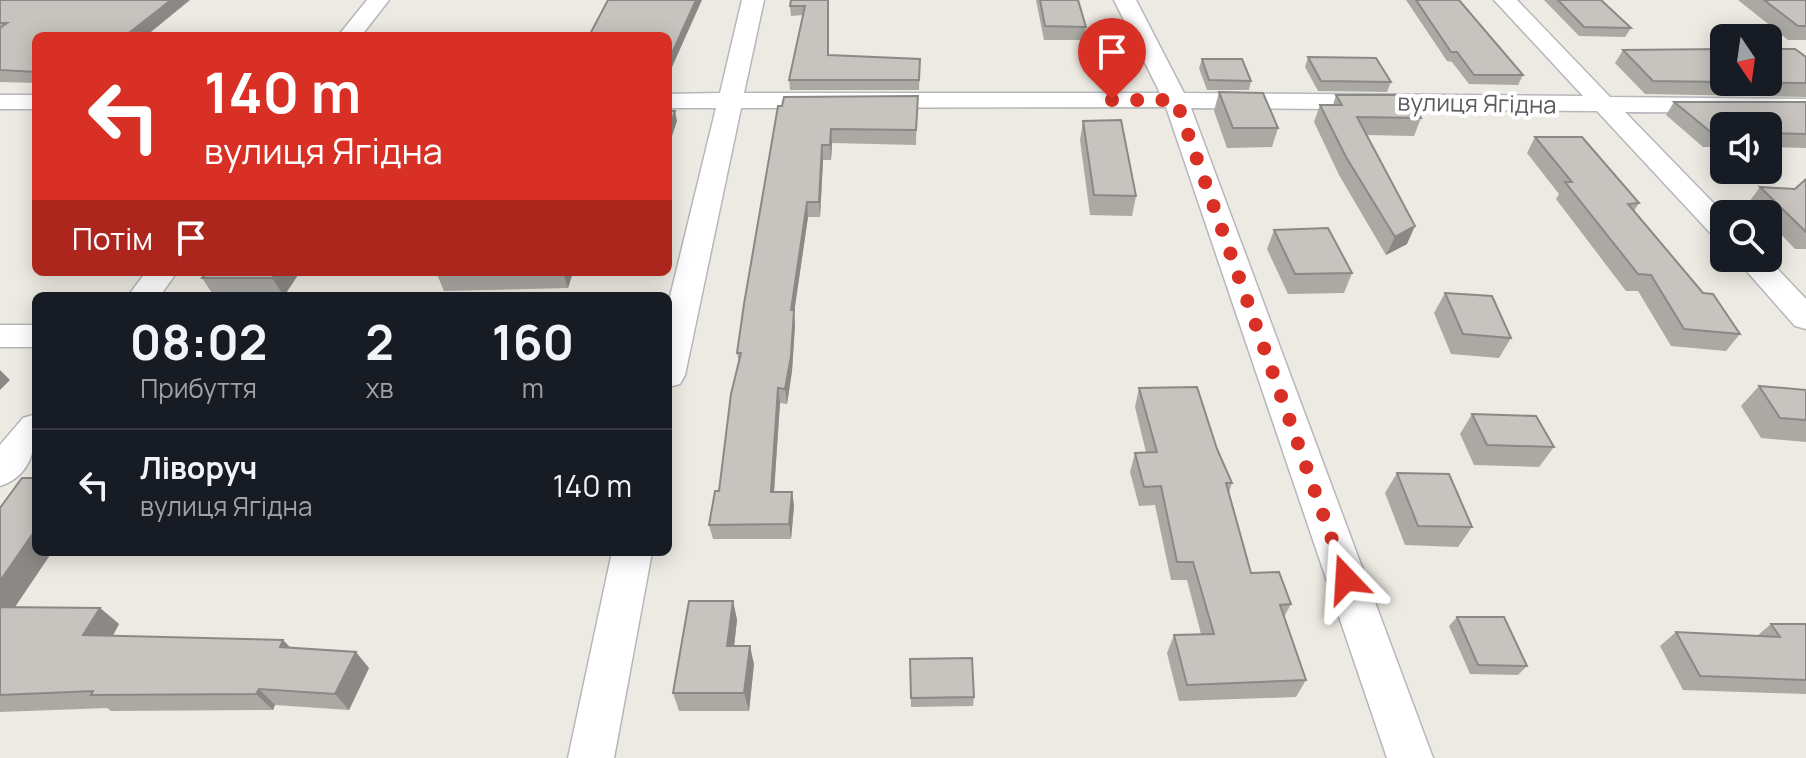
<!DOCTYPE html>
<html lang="uk">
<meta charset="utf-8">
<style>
body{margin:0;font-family:Manrope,sans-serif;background:#20242c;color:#f1f3f6;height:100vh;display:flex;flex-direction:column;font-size:30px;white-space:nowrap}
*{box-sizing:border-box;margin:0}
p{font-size:26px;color:#9ea1a6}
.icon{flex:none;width:44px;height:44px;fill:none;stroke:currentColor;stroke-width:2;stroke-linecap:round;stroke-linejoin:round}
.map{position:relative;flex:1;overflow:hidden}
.sheet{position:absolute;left:32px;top:292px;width:640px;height:264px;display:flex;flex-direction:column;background:#171b24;border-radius:12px;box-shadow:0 4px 20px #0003}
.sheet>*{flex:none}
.hud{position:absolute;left:32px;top:32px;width:640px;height:244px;border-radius:12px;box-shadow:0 4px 20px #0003;background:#d93025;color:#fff;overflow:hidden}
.needle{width:52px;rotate:167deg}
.controls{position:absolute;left:1710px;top:24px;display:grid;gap:16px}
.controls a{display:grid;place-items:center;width:72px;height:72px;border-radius:12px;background:#171b24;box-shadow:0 4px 20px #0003;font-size:40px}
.pin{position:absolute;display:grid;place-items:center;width:68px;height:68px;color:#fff;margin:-82px -34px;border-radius:50% 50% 50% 0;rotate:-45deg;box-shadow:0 0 8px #0007}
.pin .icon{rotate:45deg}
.me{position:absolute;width:88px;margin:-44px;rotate:340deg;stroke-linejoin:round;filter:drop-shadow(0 0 6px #0008)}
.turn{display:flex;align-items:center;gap:28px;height:168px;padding:0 40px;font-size:36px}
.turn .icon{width:104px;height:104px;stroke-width:2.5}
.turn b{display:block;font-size:56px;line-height:68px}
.then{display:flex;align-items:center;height:76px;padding:0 40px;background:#0003;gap:16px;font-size:30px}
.eta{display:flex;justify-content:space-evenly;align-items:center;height:136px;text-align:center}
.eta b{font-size:48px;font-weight:700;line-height:56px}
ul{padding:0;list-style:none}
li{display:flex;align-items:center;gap:24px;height:112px;padding:0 40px;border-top:2px solid #363941}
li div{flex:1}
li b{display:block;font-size:30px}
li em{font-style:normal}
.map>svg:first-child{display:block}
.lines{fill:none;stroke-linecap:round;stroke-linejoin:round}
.minor-casing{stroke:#b5b7bb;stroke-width:3}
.minor{fill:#fff;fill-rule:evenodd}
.wall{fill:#aba9a4}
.shaded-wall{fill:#8b8986}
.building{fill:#c7c4bf;stroke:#8b8986;stroke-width:2}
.route{stroke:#d93025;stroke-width:14;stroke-dasharray:0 25.2}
.labels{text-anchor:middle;stroke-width:8;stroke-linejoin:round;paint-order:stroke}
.far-street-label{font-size:24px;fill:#5b5d61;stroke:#fff}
</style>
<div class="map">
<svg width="1806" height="758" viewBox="0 0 1806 758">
<rect width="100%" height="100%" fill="#eceae2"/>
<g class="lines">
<g class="minor-casing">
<path id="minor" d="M367,0H389L361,36H338Z
M742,0H764L744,93H1160L1114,0H1136L1184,93L1583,96L1494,0H1517L1610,97L1806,99V113L1625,112L1724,214V240L1714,237L1597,111L1191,108L1433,758H1387L1166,107L741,108L685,375L680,384L668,387V305L716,108H668V94L720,93Z
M0,95H36V109H0Z
M1735,258H1767L1806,299V329L1795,326Z
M146,272H177L160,296H128Z
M0,325H36V347H0Z
M36,414C36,444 34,475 0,486V445L23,418Z
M612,552H652L614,758H568Z"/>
</g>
<use href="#minor" class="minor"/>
</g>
<path class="wall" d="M0,0L36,36V83L0,82Z
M829,0V55L920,59L919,90H790L789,80L803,15L791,16L790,6Z
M1036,0H1078L1086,27L1084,40H1044Z
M1406,0H1459L1523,75L1518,85L1469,84L1452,62L1447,61Z
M1544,0H1601L1631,28L1625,37L1579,36Z
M1738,0H1806V40H1788Z
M1623,50L1806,57V97L1645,94L1615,63Z
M1308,57L1391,82L1387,92L1318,91L1305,67Z
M1202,59L1251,81L1249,90H1207L1199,68Z
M1219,92L1278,128L1272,147L1227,148L1214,111Z
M1336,95L1421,118L1414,136L1367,135L1407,244L1386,255L1339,175L1314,122L1320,105H1333Z
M1674,102H1806V148L1768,147V126H1724V147H1703L1666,115Z
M778,106L917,111L916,145L832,143L831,160H823L820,217H808L794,313L795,325L792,371L787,404L780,403L774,492H792L794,506L791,539H713L709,525L719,491L739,363L737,353Z
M1083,121L1136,196L1132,216L1090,215L1080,140Z
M1535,137L1639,203L1634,211L1703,293L1740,334L1726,351L1671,346L1638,291H1626L1556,199L1559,194L1527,153Z
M1806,179V249H1795L1768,221V214H1761L1749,202L1760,187L1795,189Z
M1274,230L1352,273L1344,293L1288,294L1267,249Z
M300,272L284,296H214L202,278Z
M436,272H573L568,288L444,291Z
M1445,293L1511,338L1499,358L1451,354L1434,313Z
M1759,386L1806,390V442L1761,438L1741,406Z
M1139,388L1217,449L1232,483L1229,492L1251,573L1291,604L1284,617L1306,680L1296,697L1179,701L1167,653L1174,635L1201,634L1187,580H1171L1155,505L1139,506L1130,472L1135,453L1146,452L1135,407Z
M1472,414L1554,447L1539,467L1474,465L1460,434Z
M1397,473L1472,527L1458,547L1405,545L1385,493Z
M0,508L36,552H52L15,607L100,608L119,624L113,636L283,640L290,647L369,668L349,710L275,705L273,710L111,711L107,708L0,712Z
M733,601L737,620L734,646L754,664L749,711H679L673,693Z
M1457,617L1527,666L1518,675L1470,674L1449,626Z
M1771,624H1806V694L1683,690L1660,646L1676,632L1757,636Z
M910,659L974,697L973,706L911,707Z"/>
<path class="shaded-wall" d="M171,0H190L146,36H125Z
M696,0H702L668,76V62Z
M675,111L677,121L668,148V132Z
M831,129L832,143L831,160L830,145Z
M822,145L823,160L820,217L819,202Z
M807,202L808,217L794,313L795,325L792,371L787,404L785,389L791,310Z
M1415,226L1407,244L1386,255L1395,237Z
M276,272H300L284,296L272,278Z
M563,272H573L568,288Z
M0,370L10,380L0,390Z
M778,388L780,403L773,506L771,492Z
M792,492L794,506L791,539L789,524Z
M36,529V552H52L4,623L0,620V581Z
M733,601L737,620L732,664L727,646Z
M100,608L119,624L103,652L83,635Z
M283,640L298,656L280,647Z
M750,646L754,664L749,711L744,693Z
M356,652L369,668L349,710L335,694Z
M259,689L275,705L273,710L256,694Z"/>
<path class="building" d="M0,0H171L125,36H36V72L0,70V28L7,23H0Z
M608,0H696L668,62V36H589Z
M791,0H828V55L920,59L919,80H789L805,6H790Z
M1040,0H1078L1086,27L1045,26Z
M1416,0H1459L1523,75H1474L1457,52H1451Z
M1558,0H1601L1631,28L1584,27Z
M1764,0H1806V26H1798Z
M1724,49V82L1653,81L1623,50Z
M1768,49H1795L1806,57V83L1730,82H1768Z
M1308,57L1376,58L1391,82L1321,81Z
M1202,59H1242L1251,81L1209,80Z
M1219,92L1263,93L1278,128H1233Z
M1336,95H1407L1421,118L1357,117L1415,226L1395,237L1346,157L1320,105H1342Z
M918,96L916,130L831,129L830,145H822L819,202H807L791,310H794L791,356L785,389L778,388L771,492H792L789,524L709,525L715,491H719L731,394L741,353H737L744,304L778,106H782L784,97Z
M1674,102H1806V134L1768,133V126H1724V133H1712Z
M668,111H675L668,132Z
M1121,120L1136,196L1094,195L1083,121Z
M1535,137H1582L1639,203L1628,204L1703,293L1713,294L1740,334L1684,329L1651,275L1638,274L1565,182H1572Z
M1806,179V232L1760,187L1795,189Z
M1328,228L1352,273L1295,274L1274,230Z
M207,272H276L272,278H202Z
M1445,293L1492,296L1511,338L1463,334Z
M1759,386L1806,390V420L1780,418Z
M1197,387L1217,449L1232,483H1226L1251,573L1279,572L1291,604L1280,605L1306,680L1187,685L1174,635L1214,634L1193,562H1177L1161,486L1144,487L1135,453L1157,452L1139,388Z
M1472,414L1536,416L1554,447L1487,445Z
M1397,473L1449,474L1472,527L1418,526Z
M22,478H36V529L0,581V508Z
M689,601H733L727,646H750L744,693H673Z
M0,607L100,608L83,635L283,640L280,647L356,652L335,694L259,689L256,694L91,695L93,691L0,695Z
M1457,617H1504L1527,666L1478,665Z
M1771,624H1806V680L1700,676L1676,632L1780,637Z
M972,658L974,697L911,698L910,659Z"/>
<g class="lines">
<path class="route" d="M1112,100H1176L1346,579"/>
</g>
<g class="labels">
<g class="far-street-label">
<text transform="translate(1477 104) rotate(1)" y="8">вулиця Ягідна</text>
</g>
</g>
</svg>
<div class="controls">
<a><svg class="needle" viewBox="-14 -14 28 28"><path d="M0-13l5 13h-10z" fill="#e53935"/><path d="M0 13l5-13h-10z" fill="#9ea1a6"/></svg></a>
<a><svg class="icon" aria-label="sound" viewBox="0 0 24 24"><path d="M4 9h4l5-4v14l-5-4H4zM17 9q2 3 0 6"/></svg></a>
<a><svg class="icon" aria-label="search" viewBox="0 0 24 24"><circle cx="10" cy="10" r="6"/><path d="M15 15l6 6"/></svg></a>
</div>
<div class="pin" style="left:1112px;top:100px;background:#d93025"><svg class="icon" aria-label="arrive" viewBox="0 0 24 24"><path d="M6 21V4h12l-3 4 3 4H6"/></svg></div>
<svg class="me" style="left:1346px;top:579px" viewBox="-20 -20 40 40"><path d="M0-17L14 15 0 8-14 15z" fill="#d93025" stroke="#fff" stroke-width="4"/></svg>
<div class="hud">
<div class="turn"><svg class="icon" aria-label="left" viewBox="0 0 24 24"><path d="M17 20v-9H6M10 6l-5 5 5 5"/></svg><div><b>140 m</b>вулиця Ягідна</div></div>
<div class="then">Потім<svg class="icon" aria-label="arrive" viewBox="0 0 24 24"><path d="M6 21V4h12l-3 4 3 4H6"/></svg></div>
</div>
<section class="sheet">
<div class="eta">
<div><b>08:02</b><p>Прибуття</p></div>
<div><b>2</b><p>хв</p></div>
<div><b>160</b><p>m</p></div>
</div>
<ul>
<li><svg class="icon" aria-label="left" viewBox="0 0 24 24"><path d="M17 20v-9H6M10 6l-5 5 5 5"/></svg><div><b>Ліворуч</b><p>вулиця Ягідна</p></div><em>140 m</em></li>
</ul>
</section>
</div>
